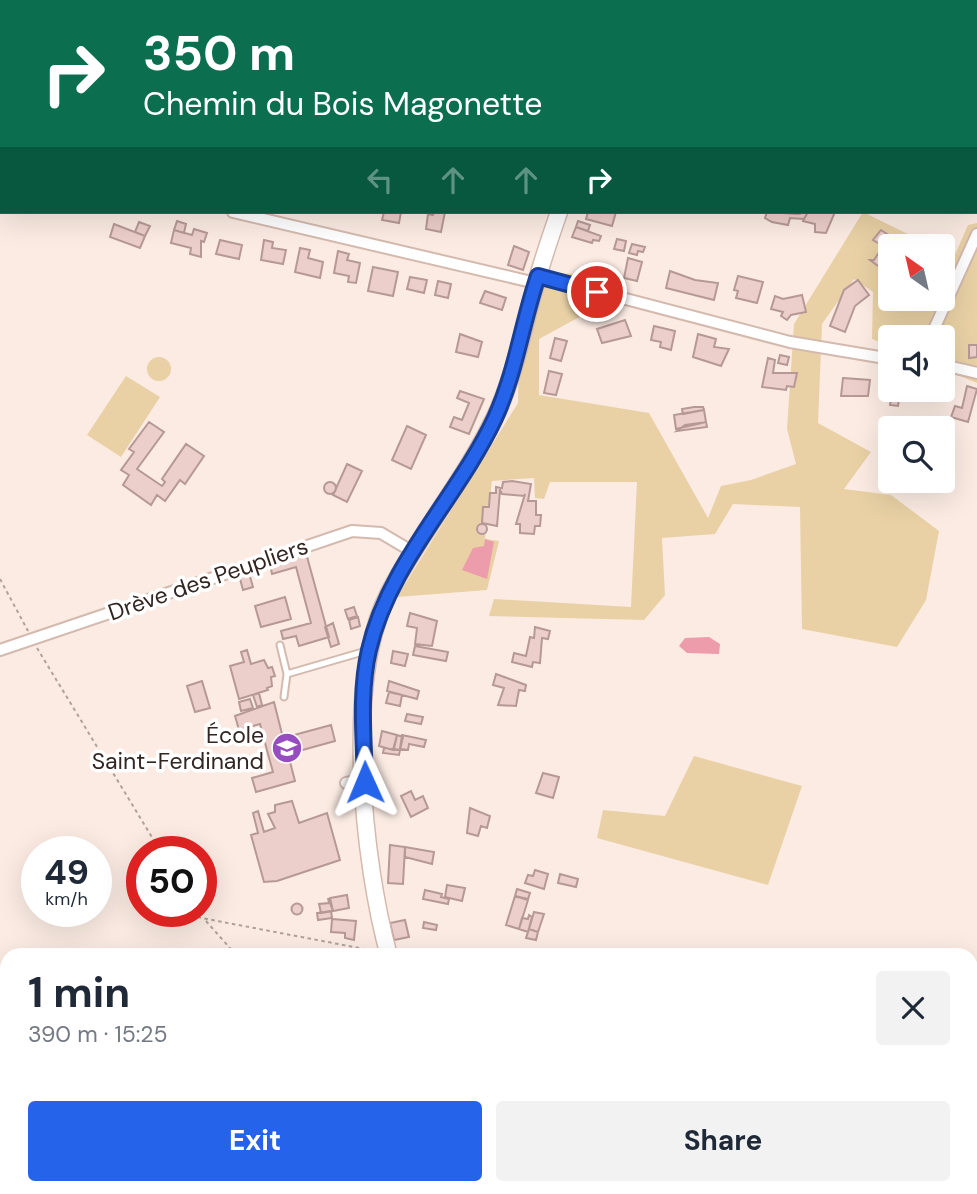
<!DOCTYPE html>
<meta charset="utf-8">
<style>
body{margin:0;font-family:"DM Sans",sans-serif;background:#f2f2f3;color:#1f2937;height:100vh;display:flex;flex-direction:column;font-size:26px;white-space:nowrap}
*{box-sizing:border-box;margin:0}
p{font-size:23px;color:#747a83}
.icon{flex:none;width:38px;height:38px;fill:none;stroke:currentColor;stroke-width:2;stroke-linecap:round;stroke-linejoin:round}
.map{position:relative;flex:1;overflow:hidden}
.drawer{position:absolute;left:0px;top:948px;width:978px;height:247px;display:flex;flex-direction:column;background:#fff;border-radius:21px 21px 0 0;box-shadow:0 7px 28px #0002}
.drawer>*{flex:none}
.hud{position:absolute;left:0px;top:0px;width:978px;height:214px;box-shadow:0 7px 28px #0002;background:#0b6e4f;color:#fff;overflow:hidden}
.needle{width:46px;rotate:326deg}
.tools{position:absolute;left:878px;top:234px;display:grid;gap:14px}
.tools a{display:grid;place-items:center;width:77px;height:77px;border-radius:7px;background:#fff;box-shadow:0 7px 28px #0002;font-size:35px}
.speed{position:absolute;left:21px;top:836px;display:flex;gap:14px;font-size:35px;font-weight:700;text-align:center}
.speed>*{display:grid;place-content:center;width:91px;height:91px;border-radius:50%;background:#fff;box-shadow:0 7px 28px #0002;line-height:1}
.speed small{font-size:18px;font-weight:400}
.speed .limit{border:10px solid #d22;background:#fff;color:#111}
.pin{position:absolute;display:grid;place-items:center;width:60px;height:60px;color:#fff;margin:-30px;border:4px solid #fff;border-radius:50%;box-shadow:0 2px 7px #0007}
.me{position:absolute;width:77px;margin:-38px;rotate:359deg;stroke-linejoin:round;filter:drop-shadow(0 0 5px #0008)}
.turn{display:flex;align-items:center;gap:24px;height:147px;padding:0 28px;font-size:32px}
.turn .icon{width:91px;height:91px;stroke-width:2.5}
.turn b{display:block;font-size:49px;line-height:60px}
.lanes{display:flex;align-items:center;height:66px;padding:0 28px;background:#0003;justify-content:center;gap:35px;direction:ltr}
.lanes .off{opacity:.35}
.round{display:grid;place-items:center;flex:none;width:74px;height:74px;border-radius:7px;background:#f2f2f3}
.headline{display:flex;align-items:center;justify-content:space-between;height:119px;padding:0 28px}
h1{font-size:42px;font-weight:700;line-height:52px}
.action{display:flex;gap:14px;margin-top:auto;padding:14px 28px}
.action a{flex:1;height:80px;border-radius:7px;background:#2563eb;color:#fff;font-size:28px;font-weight:700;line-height:80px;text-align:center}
.action a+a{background:#f2f2f3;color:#1f2937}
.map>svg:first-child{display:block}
.green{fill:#e9d1a5}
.water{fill:#ed9cab}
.building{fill:#ecceca;stroke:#b69996;stroke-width:2}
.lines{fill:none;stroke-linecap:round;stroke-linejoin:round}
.lane-casing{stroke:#d4baae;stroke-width:9}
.street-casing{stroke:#d4baae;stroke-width:14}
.secondary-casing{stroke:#d4baae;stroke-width:19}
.path{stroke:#b0a29b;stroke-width:2;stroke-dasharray:3.5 3.5;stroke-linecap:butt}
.lane{stroke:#fff;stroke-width:5}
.street{stroke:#fff;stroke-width:10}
.secondary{stroke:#fff;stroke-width:16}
.route-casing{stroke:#184099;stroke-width:18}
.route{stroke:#2563eb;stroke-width:12}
.labels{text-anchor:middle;stroke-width:7;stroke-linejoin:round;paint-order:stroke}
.street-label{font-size:23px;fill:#312622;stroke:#fff}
.poi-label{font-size:23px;fill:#312622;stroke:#fff;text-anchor:end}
</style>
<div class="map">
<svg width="977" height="1194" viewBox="0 0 977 1194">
<rect width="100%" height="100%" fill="#fbebe3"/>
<path class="green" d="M0,0H212L2,2V132Z
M863,212L934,247H891V299H943V251L954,257L968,225L977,223V383L943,369V338H891V347L872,339L873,292L854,279L822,324L818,423L871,452L844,489L891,495L939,531L926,600L897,647L802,629L800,507L733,504L715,534L662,538L665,595L644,620L489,616L494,599L631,607L637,482H550L544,499L535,498L534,478L492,481L485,539L499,541L487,590L397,597L518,403L519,350L531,271L599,276L594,309L539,339V395L649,413L708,518L721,486L751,480L796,464L787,429L794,324Z
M147 369a12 12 0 1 1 24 0a12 12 0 1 1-24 0Z
M126,376L160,397L121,457L87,435Z
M694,756L802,786L768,885L597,838L603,810L665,816Z
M977,1077V1194H925L927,1188H971V1090Z"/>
<path class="water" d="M485,539L494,542L487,579L462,570L473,548L484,546Z
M709,637L720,644L719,654L687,653L679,646L685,638Z"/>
<path class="building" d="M384,212H401L399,223L382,220Z
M434,212H445L441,232L426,229L428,214L433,215Z
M588,212H616L612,226L586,219Z
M767,212L798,214L808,212L804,219L790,218L788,225L772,222L765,218Z
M808,212H835L826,233L815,232V224L803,221Z
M177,221L186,224L184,233L174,230Z
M578,221L590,225L588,231L576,227Z
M139,222L150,226L145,236L135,232Z
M114,224L145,236L140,248L110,237Z
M576,227L601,236L599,241L593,240L592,243L572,237Z
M194,229L207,233L204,242L201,241V257L190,254L191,248L171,243L174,230L192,235Z
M881,230L902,244V247H891V260L885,271L870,260H874L883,246L873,240Z
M617,239L626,241L624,251L614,249Z
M220,240L242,245L239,259L216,254Z
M264,240L273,242L272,248L286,250L283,264L261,260Z
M632,244L645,247L643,252L638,251L637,255L629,253Z
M514,246L529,252L523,270L508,265Z
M300,248L310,250L308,258L323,262L320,278L295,272Z
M338,251L349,254L347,260L360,263L356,283L348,282L349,276L334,273Z
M628,258L642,262L637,281L624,278Z
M373,267L398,272L393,296L368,291Z
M670,271L695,280L718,283L714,300L666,288Z
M738,276L763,282L757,303L736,298L738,291L734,290Z
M410,277L427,280L424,293L407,289Z
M858,280L869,295L855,306L845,332L830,326L844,290Z
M438,281L451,284L448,298L435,295Z
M485,291L506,298L502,310L480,303Z
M802,295L806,312L791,315L787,320L781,316L783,312L771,309L775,296L783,299Z
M625,320L631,336L602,343L597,329Z
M654,326L675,331L671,350L660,347L661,342L651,340Z
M460,334L482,342L478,357L456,352Z
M698,334L716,339L714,347L729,349L721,366L693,357Z
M555,338L567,341L561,361L550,358Z
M969,345H977V357L969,358Z
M780,355L789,357L787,365L778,363Z
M768,358L775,360L773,373H797L794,387L787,386L786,390L762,387Z
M549,371L562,374L556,395L544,393Z
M843,378L870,380L868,396H841Z
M967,386L977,389L968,422L951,417L955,406L962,408Z
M892,390H918L917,401L899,399L898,406L890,405Z
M460,391L484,399L469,434L450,427L454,417L462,420L469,403L457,398Z
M694,407H703L704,410L683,414L682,409Z
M704,410L706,422L676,429L674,415Z
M149,422L164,432L137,469L162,486L165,482L162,479L186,444L204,456L185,484L180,480L165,501L157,495L151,505L123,485L129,475L121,470L134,452L129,449Z
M706,422L707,427L677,431L685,425Z
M407,426L426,435L411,469L392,460Z
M347,464L362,471L347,502L333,495Z
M512,481L531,484L528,501H536V515H541L540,526H535L534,534L520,533V524H516L525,494L524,496L502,494L500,490L497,526L482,523L483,507H489L490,493H496V487L502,488L503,482Z
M324 488a6 6 0 1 1 12 0a6 6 0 1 1-12 0Z
M477 529a5 5 0 1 1 10 0a5 5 0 1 1-10 0Z
M306,553L329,637L299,646L296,636L283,639L281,631L311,623L296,567L272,574L270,564Z
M249,573L253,587L243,590L239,575Z
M285,597L291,619L261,627L255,606Z
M354,607L357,616L348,619L345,610Z
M410,613L437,621L432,646L415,644L417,628L407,626Z
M358,617L360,626L351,629L349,620Z
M333,623L339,644L331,647L325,627Z
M535,627L550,631L548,639L542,638L540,663L533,662L532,667L512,662L514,653L526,656L530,637L534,638Z
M415,646L448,652L446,661L413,655Z
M247,650L251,664L264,660L268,668L272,667L275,676L271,677L272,686L267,688L268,690L239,699L230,666L244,662L241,652Z
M393,651L408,654L405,666L391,663Z
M496,674L526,685L525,691L519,690L516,706L498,705L504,688L493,685Z
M202,681L210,708L195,712L187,686Z
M389,681L419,691L417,699L387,691Z
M389,692L402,695L400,706L386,703Z
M259,693L262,705L257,707L253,695Z
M250,699L253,708L241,711L239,702Z
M274,702L283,738L331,725L335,741L288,754L295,781L256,792L252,778L273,772L268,754L260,724L239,730L235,716Z
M407,714L423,717L421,724L405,721Z
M382,731L397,735L393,750L379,746Z
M397,735L403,737L400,750L394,749Z
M402,735L426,740L424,747L409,744L408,750L400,749Z
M384,748L400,750L399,755L383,753Z
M543,773L559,777L553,798L536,793Z
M411,791L415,800L423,796L428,808L411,817L401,796Z
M292,801L299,823L327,813L340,860L277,881L264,882L251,835L258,833L253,813L258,811L264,832L275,828L268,814L275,812V805Z
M470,808L490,816L487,828L481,826L478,836L467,833Z
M390,845L405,847L403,884L388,883Z
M405,847L434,852L432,864L405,857Z
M535,870L548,874L544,889L525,883L528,875L533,876Z
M560,874L578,879L576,887L558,883Z
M447,885L465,888L462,901L445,897Z
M517,889L530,893L528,899L515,896Z
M425,890L442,894L441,897L449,899L448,904L423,899Z
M347,895L349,908L333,911L330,898Z
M515,896L528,900L519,929L506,925Z
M328,898L333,911L321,913L319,904L329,903Z
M291.5 909a5.5 5.5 0 1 1 11 0a5.5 5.5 0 1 1-11 0Z
M331,911L332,918L318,920L317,913Z
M534,912L544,914L538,932L529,929Z
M529,915L532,917L528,932L519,929L522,918L528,919Z
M332,919L356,921L354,940L345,938V933L331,932Z
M405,920L409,937L394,940L390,923Z
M424,922L437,925L436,930L423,928Z
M529,929L538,932L536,940L526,938Z"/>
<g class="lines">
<g class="lane-casing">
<path id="lane" d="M280,645L287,674L366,651
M284,697L287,674
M522,1194V1188"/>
</g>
<g class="street-casing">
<path id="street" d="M976,32H977
M0,140L2,141
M233,212L536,283
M538,276L790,342L891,359
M930,338L977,234
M943,365L977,373
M0,650L352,531L381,533L413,552
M346,783L365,779"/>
</g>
<g class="secondary-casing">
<path id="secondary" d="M657,2L658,0
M389,956C363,862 343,678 390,591C421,532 465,479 494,419C515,376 523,328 536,283C543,259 551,235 559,212
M438,1188L439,1194"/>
</g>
<path class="path" d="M0,579L28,631
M37,648L161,852
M170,912L375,951
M206,921L237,956"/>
<use href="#lane" class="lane"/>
<use href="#street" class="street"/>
<use href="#secondary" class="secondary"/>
</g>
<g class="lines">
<g class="route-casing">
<path id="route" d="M365,782C364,738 359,693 369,650C389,563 458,497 495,418C516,372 522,323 538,276L597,292"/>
</g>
<use href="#route" class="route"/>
</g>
<defs>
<g id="school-disc" transform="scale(1.575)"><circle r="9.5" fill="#964dc0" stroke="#fff"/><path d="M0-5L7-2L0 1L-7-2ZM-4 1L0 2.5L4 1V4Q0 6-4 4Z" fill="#fff"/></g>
</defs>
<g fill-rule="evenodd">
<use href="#school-disc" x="287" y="748"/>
</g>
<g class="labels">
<g class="street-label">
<text transform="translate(208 579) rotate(-19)" y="8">Drève des Peupliers</text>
</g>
<g class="poi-label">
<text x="264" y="743">École<tspan x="264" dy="26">Saint-Ferdinand</tspan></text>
</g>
</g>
</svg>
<div class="tools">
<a><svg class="needle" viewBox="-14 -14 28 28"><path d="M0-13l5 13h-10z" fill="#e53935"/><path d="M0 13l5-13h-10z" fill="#747a83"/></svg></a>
<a><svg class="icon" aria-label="sound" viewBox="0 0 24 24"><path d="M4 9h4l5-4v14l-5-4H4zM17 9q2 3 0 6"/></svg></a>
<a><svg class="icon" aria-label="search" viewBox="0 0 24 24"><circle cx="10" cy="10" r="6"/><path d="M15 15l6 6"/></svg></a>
</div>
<div class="speed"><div>49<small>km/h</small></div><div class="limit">50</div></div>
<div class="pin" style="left:597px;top:292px;background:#d93025"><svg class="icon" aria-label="arrive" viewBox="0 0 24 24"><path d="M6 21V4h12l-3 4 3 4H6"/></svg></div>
<svg class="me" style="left:365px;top:782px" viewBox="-20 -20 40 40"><path d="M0-17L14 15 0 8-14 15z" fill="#2563eb" stroke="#fff" stroke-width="4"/></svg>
<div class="hud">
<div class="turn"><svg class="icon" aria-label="right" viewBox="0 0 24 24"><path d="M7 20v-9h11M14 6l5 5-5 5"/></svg><div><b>350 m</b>Chemin du Bois Magonette</div></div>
<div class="lanes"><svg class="icon off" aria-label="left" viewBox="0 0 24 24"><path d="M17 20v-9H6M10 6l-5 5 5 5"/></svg><svg class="icon off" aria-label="ahead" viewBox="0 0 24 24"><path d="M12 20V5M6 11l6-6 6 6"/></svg><svg class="icon off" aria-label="ahead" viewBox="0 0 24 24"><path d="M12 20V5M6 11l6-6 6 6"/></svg><svg class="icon" aria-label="right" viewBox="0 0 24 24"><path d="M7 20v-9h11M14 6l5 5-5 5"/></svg></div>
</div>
<section class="drawer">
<div class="headline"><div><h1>1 min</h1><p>390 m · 15:25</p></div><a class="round"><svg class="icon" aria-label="close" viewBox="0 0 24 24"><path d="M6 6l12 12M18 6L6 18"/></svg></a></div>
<div class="action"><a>Exit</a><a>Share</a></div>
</section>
</div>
